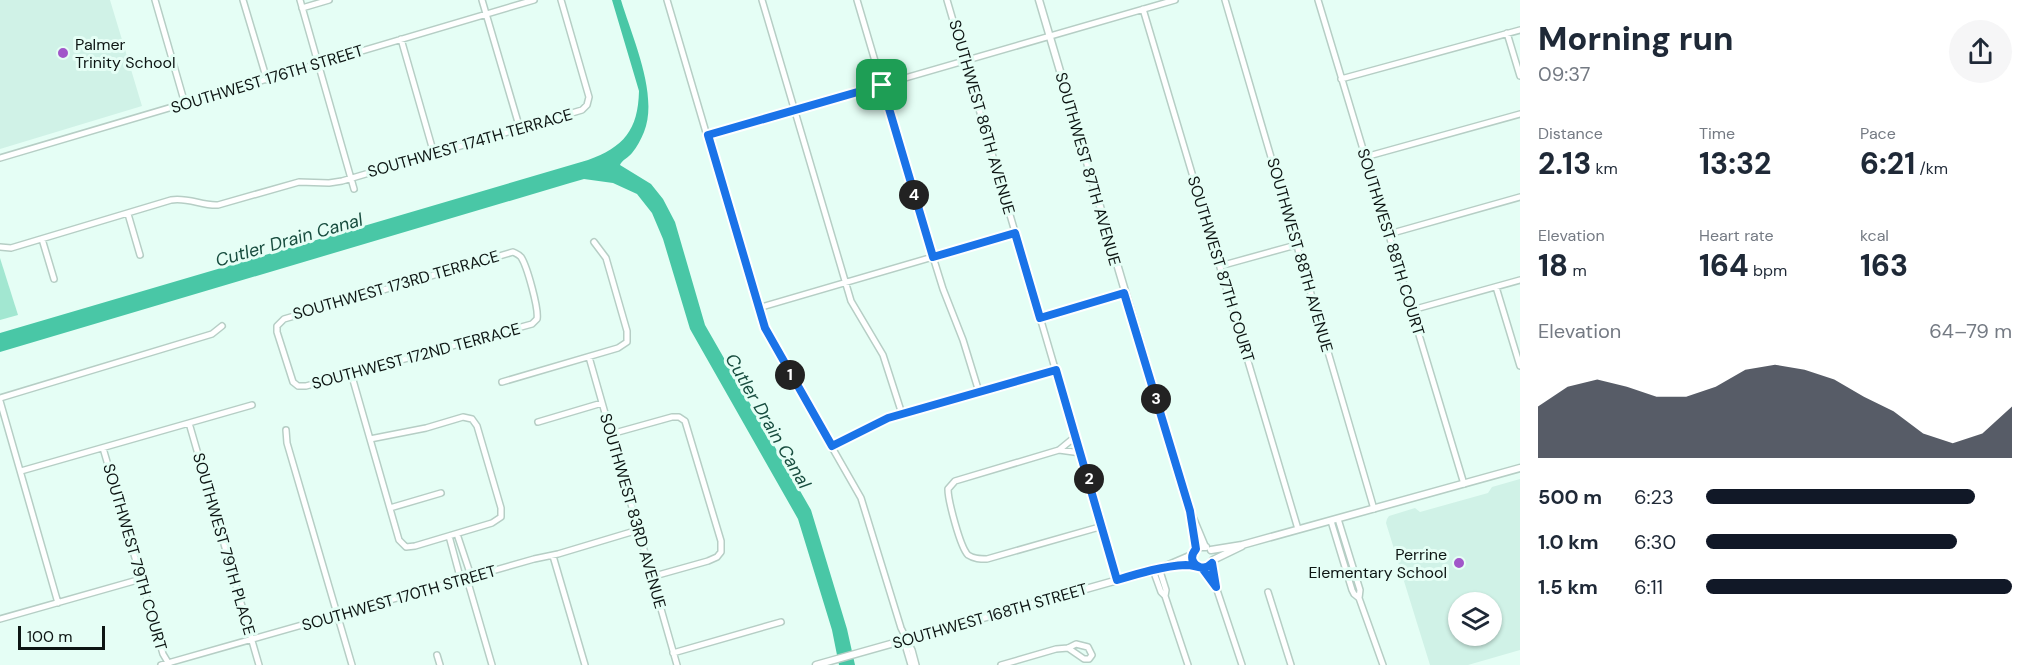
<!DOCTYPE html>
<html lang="en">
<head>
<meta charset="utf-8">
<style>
	body { margin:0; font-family:"DM Sans",sans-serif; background:#f6f6f7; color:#1f2937; height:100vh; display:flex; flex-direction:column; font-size:22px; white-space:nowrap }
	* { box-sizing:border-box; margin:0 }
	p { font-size:20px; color:#747a83 }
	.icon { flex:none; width:33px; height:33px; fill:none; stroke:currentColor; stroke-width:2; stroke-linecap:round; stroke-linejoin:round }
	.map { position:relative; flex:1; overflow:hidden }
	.side { display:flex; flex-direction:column; background:#fff; width:510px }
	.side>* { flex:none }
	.tools { position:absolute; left:1448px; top:592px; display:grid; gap:12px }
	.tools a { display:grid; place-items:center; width:54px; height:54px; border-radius:50%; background:#fff; box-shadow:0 2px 4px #0004; font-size:30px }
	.scale { position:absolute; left:18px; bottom:15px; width:87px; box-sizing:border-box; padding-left:6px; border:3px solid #0d1513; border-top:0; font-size:16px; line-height:21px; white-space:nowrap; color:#0d1513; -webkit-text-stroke:4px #e5fef5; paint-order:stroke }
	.pin { position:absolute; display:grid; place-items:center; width:51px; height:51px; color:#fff; margin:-26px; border-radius:12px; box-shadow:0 3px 9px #0006 }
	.km { position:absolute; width:30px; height:30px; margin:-15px; border-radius:50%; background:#222; color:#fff; font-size:16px; line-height:30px; text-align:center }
	.round { display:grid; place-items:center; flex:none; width:63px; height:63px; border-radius:32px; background:#f6f6f7 }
	.headline { display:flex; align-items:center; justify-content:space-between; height:102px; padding:0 18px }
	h1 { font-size:33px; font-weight:800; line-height:45px }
	.stats { display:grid; grid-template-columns:repeat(3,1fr); gap:9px; height:102px; padding:6px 18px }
	.stats div { display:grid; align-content:center }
	.stats b { font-size:30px; font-weight:800 }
	.stats small { font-size:16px; font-weight:400 }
	.stats p { font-size:16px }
	.chart { height:168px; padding:12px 18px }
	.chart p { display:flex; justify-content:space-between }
	.chart svg { width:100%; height:108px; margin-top:6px; fill:#111827; opacity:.7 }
	ul { padding:0 18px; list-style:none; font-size:20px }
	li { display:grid; grid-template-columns:96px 72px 1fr; align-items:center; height:45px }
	li i { height:15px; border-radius:8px; background:#111827 }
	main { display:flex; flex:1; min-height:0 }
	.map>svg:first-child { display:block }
	.built { fill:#d0f2e7; fill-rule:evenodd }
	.green { fill:#a2e7d1 }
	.water { fill:#49c7a6 }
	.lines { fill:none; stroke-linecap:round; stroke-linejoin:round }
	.minor-casing { stroke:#b6cec5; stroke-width:8 }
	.tertiary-casing { stroke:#b6cec5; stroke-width:9 }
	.minor { stroke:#fff; stroke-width:5 }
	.tertiary { stroke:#fff; stroke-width:6 }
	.route-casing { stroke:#fff; stroke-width:12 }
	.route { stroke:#1a73e8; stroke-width:8 }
	.poi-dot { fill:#a156c9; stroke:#e5fef5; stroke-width:2 }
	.labels { text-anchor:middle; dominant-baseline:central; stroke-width:6; stroke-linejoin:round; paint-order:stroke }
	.poi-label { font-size:16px; fill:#0d1513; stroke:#e5fef5; text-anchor:start }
	.street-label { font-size:16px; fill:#0d1513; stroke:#e5fef5 }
	.water-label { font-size:18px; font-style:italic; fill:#184d3f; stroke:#e5fef5 }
</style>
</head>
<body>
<main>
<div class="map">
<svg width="1520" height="665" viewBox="0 0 1520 665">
	<rect width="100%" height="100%" fill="#e5fef5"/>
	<path class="built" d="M0 0H110L142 106 0 149Z
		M1520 479V650L1468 665H1430L1386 523 1387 519 1389 516 1415 508 1420 512 1488 493 1492 487ZM1458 603H1491V636H1458Z"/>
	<path class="green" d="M0 258 18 315 0 320Z"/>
	<path class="water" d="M612 0H621C632 37 659 95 644 132 641 139 637 147 632 153 628 158 622 160 620 165L651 184 663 199 675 222 705 325 811 510 847 629 855 665H839L832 630 798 519 690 329 663 239 652 213 637 194 613 183 584 179 570 183 0 352V333L588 160C624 147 638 130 639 91Z"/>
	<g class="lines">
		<g class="minor-casing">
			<path id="minor" d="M155 0 185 104
				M243 0 267 80
				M300 0 354 189
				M482 0 520 129
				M667 0 761 319 774 346 861 498 901 628 912 650 916 665
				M762 0 851 301 883 355 902 414
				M857 0 929 244 943 289 963 340 979 392
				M947 0 1117 580
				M1225 0 1374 509
				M1318 0 1464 484
				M302 8 329 0
				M1143 9 1298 529
				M1507 33 1520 76
				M401 39 434 154
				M1341 79 1520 30
				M708 135 1175 0
				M1365 157 1520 114
				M0 158 534 0
				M128 214 140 255
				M1389 234 1520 197
				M42 239 54 279
				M0 247 11 248 171 200C188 197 202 206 218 205L299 182 329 183 342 181 582 110 587 105 589 97 561 0
				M513 252C517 254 518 254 521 257 527 266 539 309 537 319L532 324 306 386H298L293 382 277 332V326L284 319Z
				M1220 266 1296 245
				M1496 287 1520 366
				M758 308 1015 233
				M1412 310 1520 280
				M1040 318 1124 293
				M589 357 677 665
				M351 373 399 540 406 547 415 546 492 523 501 517V508L477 426 472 419 463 417 426 428 370 439
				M502 382 618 348 627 342V331L606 258 594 242
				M0 398 212 334 222 326
				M0 401 58 603
				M538 422 602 403
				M189 423 259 665
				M286 430 287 443 352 665
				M611 434 672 417H679L685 421 721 541V552L717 557 708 561 651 577
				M1076 436 1059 450 955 481 948 489C948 500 960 547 968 555 974 559 980 559 987 559L1103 526
				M832 446 888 418 1056 370
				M103 448 163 654 169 664
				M1059 450 1081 453
				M21 471 252 405
				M390 508 441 493
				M1338 519 1360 590 1359 598
				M1331 521 1352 590 1354 594 1359 598 1383 665
				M457 534 469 570 467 579 492 665
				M449 536 459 573 467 579
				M553 556 585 665
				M1212 563 1216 587 1242 665
				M1159 568 1166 590 1165 596 1188 665
				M1202 568 1216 587
				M1153 570 1161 592 1165 596
				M1268 592 1291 665
				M0 619 141 579
				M906 641V648L911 665
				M673 653 781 622
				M437 655 440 665
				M161 665 534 559 558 554 638 530
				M1001 665 1056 649 1068 648 1076 644 1088 647 1092 655 1089 659H1084L1068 648"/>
		</g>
		<g class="tertiary-casing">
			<path id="tertiary" d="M1039 0 1190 511 1205 547
				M1190 511 1196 549
				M1211 550 1242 545 1520 468
				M1195 565C1190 558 1191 551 1198 547H1206
				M1164 567 1191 565 1205 568 1210 565 1213 560 1242 546
				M816 665 1164 567 1192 555"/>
		</g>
		<use href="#minor" class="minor"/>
		<use href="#tertiary" class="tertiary"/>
	</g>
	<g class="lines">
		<g class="route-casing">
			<path id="route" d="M882 85 708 135 765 328 832 446 888 418 1056 370 1117 580C1140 573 1163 566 1186 565 1197 565 1203 572 1212 563L1216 587 1202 568C1192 565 1189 557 1196 549L1190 511 1124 293 1040 318 1015 233 933 257 882 85"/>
		</g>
		<use href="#route" class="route"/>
	</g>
	<g class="poi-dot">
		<circle cx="63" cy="53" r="6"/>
		<circle cx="1459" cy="563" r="6"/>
	</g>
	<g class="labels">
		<g class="poi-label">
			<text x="75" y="44">Palmer<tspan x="75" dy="18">Trinity School</tspan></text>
			<text x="1447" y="554" text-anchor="end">Perrine<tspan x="1447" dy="18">Elementary School</tspan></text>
		</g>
		<g class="street-label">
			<text transform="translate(267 79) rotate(-17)">SOUTHWEST 176TH STREET</text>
			<text transform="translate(982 117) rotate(74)">SOUTHWEST 86TH AVENUE</text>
			<text transform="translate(470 143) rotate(-16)">SOUTHWEST 174TH TERRACE</text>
			<text transform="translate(1088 169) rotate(74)">SOUTHWEST 87TH AVENUE</text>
			<text transform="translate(1391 242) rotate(73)">SOUTHWEST 88TH COURT</text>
			<text transform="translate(1300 255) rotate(74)">SOUTHWEST 88TH AVENUE</text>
			<text transform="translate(1221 269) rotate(73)">SOUTHWEST 87TH COURT</text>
			<text transform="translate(396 285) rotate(-16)">SOUTHWEST 173RD TERRACE</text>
			<text transform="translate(416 356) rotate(-15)">SOUTHWEST 172ND TERRACE</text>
			<text transform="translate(633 511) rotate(74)">SOUTHWEST 83RD AVENUE</text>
			<text transform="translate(224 544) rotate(74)">SOUTHWEST 79TH PLACE</text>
			<text transform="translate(135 557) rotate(74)">SOUTHWEST 79TH COURT</text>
			<text transform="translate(399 598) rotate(-16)">SOUTHWEST 170TH STREET</text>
			<text transform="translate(990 616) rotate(-16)">SOUTHWEST 168TH STREET</text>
		</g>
		<g class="water-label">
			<text transform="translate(289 240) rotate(-16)">Cutler Drain Canal</text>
			<text transform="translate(768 421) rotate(60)">Cutler Drain Canal</text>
		</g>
	</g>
</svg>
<div class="tools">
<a><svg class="icon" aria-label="layers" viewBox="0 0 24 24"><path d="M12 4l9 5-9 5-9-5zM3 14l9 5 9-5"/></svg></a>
</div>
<div class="scale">100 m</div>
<div class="pin" style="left:882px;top:85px;background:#1e9e55"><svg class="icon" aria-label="arrive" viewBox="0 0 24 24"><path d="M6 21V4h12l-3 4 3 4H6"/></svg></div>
<b class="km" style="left:790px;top:375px">1</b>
<b class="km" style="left:1089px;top:479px">2</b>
<b class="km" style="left:1156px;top:399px">3</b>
<b class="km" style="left:914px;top:195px">4</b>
</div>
<section class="side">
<div class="headline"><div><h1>Morning run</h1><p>09:37</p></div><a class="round"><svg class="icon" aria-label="share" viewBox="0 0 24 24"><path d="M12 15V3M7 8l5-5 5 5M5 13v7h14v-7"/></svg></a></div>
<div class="stats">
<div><p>Distance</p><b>2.13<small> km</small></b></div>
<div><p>Time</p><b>13:32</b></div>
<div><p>Pace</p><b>6:21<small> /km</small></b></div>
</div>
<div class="stats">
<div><p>Elevation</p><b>18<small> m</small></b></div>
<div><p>Heart rate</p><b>164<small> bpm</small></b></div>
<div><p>kcal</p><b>163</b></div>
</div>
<div class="chart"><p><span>Elevation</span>64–79 m</p>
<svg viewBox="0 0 160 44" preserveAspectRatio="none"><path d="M0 44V23L10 15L20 12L30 15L40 19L50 19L60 15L70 8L80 6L90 8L100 12L110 19L120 25L130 34L140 38L150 34L160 23V44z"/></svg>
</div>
<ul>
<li><b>500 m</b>6:23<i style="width:88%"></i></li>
<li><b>1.0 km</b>6:30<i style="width:82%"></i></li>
<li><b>1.5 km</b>6:11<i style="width:100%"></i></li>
</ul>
</section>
</main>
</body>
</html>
